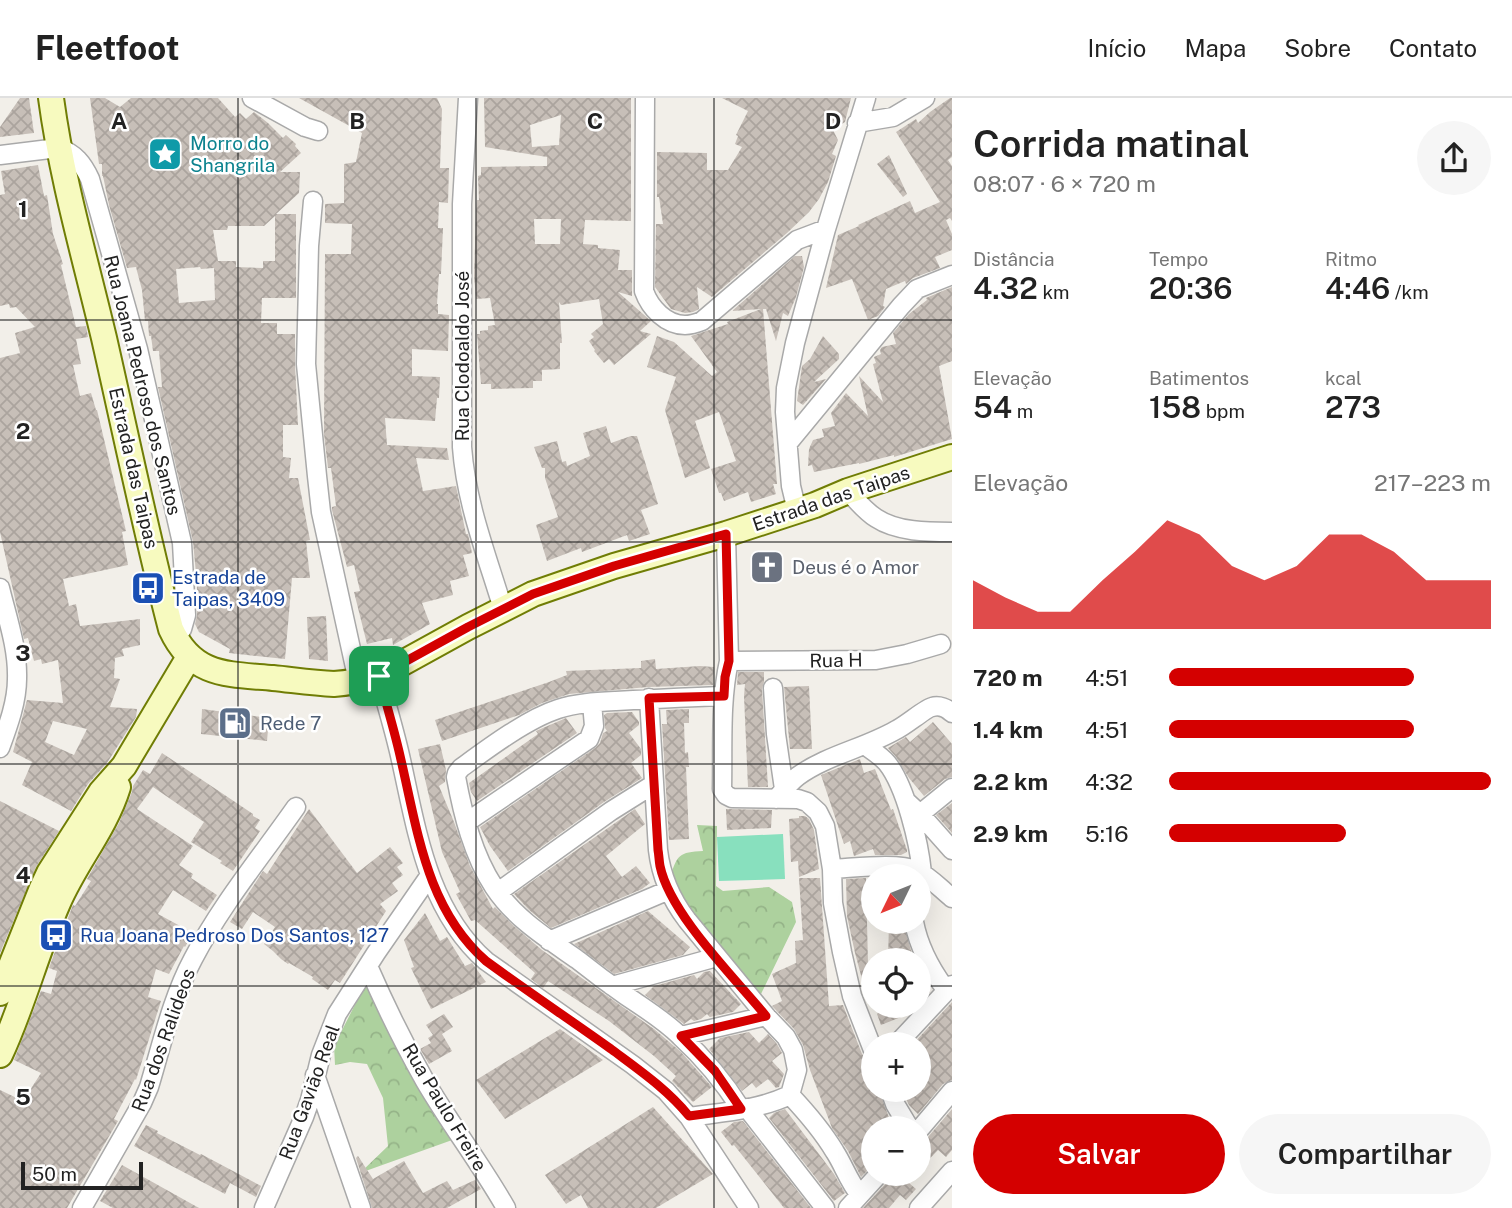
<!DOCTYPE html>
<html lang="pt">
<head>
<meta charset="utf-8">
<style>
	body { margin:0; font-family:"Public Sans",sans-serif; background:#f6f6f6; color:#222; height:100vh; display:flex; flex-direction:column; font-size:26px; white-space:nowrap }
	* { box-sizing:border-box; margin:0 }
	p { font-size:23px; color:#767676 }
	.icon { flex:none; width:38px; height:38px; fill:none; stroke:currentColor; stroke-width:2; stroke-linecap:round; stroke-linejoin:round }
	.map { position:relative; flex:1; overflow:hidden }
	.side { display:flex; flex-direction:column; background:#fff; width:560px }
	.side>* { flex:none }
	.needle { width:46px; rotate:227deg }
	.controls { position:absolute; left:861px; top:766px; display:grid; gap:14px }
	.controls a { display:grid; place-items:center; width:70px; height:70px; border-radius:50%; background:#fff; box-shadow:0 7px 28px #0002; font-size:35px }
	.scale { position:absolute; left:21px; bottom:18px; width:122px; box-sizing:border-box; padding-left:7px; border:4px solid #222; border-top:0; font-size:19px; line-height:24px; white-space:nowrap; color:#222; -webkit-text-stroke:5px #fff; paint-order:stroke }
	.pin { position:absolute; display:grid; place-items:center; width:60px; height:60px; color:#fff; margin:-30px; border-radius:14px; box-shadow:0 4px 10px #0006 }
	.round { display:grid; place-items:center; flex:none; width:74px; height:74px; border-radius:37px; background:#f6f6f6 }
	.summary { display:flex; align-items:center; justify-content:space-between; height:119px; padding:0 21px }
	h1 { font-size:38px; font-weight:600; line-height:52px }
	.stats { display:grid; grid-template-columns:repeat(3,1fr); gap:10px; height:119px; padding:7px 21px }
	.stats div { display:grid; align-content:center }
	.stats b { font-size:30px; font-weight:600 }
	.stats small { font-size:19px; font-weight:400 }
	.stats p { font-size:19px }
	.chart { height:196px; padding:14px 21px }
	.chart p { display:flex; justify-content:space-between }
	.chart svg { width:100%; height:126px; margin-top:7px; fill:#d40000; opacity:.7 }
	.action { display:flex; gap:14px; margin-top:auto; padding:14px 21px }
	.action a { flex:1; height:80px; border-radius:42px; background:#d40000; color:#fff; font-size:28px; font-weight:600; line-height:80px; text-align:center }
	.action a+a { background:#f6f6f6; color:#222 }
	ul { padding:0 21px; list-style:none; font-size:23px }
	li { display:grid; grid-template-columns:112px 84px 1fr; align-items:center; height:52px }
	li i { height:18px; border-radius:9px; background:#d40000 }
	header { display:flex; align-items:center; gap:42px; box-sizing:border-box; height:98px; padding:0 35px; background:#fff; border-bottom:2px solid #e0e0e0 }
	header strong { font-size:33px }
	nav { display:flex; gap:38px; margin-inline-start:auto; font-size:24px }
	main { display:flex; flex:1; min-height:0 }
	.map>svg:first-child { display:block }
	.forest { fill:url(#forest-crowns) }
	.pitch { fill:#88e0be }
	.building { fill:url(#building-cross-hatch); fill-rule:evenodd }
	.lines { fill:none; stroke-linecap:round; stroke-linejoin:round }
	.street-casing { stroke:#a9a9a9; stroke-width:21 }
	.secondary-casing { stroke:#707d05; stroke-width:28 }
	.street { stroke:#fff; stroke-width:18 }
	.secondary { stroke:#f7fabf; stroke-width:24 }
	.route-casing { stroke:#fff; stroke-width:14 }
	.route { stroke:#d40000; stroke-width:9 }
	.grid { fill:none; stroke:#222; stroke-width:2; stroke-opacity:0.55 }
	.labels { text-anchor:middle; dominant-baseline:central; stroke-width:5; stroke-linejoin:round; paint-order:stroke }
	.culture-label { font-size:19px; fill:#0d838f; stroke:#fff; text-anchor:start }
	.street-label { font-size:19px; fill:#222; stroke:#fff }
	.worship-label { font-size:19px; fill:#5b616d; stroke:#fff; text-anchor:start }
	.transit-label { font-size:19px; fill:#164399; stroke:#fff; text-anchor:start }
	.service-label { font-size:19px; fill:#4e5e75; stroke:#fff; text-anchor:start }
	.grid-label { font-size:23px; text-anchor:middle; font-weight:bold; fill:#222; stroke:#fff; stroke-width:5; stroke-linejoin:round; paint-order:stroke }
</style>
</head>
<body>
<header>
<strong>Fleetfoot</strong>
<nav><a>Início</a><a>Mapa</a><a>Sobre</a><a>Contato</a></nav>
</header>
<main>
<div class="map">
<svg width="952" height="1110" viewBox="0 0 952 1110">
	<defs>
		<pattern id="forest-crowns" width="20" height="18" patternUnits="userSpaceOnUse" patternTransform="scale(1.75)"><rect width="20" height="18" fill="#add19e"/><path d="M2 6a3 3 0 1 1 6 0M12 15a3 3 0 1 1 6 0" fill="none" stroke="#95b388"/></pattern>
		<pattern id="building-cross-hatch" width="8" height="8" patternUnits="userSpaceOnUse" patternTransform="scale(1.75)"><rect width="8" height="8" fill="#c7bfb8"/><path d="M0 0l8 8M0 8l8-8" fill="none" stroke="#aba49e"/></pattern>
	</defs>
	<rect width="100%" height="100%" fill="#f2efe9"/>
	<path class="forest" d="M697 727 717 728 716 788 723 793 769 789 792 804 796 824 761 896 714 845 670 780C677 757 679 754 703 753Z
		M368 881 455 1041 360 1075 388 1048 383 1000 367 966 350 964 335 967 334 948Z"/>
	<path class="pitch" d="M783 736 785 781 719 783 717 739Z"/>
	<path class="building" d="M20 0H29L34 35 0 39V29Z
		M90 0H105L120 9 131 0H218L235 19 240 15 246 21 254 14 268 25 283 40 286 37 296 46 295 48 301 55 280 74H300L299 95 276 116H296V200H262L261 225H277V236H295V267L298 327H283V359L291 360 289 380H298L310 442 306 443 310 480H292L285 561 229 555 230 551 199 534 195 526 197 517V486L193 444 158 289H162L159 253H153L151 238H149L148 223H145L142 192 137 173 136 169 127 170 109 107 103 78H102V66H99ZM275 118V163H263V170L236 169V163H218L213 132H227L228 128H264ZM200 169 201 171 214 170 215 202 179 205 176 171Z
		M299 0H437L442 11 440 70H449L448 105 439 104 438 130H443L441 176H439L437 206H438V216L449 217 448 253 412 251V278L440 279 439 300H437L435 323 385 320 387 347 447 350 449 362 416 360 423 393 456 388 466 436H468L472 455 463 457 469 478 450 483 453 497 422 505 430 526 393 547 392 540 367 546 354 494 360 493 354 467 347 469 332 412V409L336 408 331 370H328L324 336 325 156H351L352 126 325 125V106L344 105V66L356 64 362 35Z
		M484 0H631V123L585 122 583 146 598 147V150L620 152 618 172H632V198L618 194 651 223 640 233 651 236 614 267 609 261 604 265 594 253 595 252 589 243 594 239 591 236 603 226 599 201 561 207 559 204 562 245H560V271L542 272V283H533V290L491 291V286H481L477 236H480V233L488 232V228L495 227 490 200 476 201 474 178 476 116 477 102H479L478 78 481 77V69L547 68V59L485 49ZM561 17 559 47 532 49 530 27ZM534 121H561L560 146H535Z
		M722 0H851L845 24 833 32 838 42 832 56 836 58 828 84 819 101 809 114 787 135 712 199 697 189 699 211 693 214 685 215 671 211 655 189 656 126H663L659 99H657V54L707 55V72H728L742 49 735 46 738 38 736 37 748 13Z
		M950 0H952V59L948 62 952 68V123L950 120 946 122 952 136V152L935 159 940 170 913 180 906 186 905 183 886 191 883 208 885 209 878 218 868 222 852 181 826 190 838 137 859 128 858 127 910 103 915 115 940 104 896 34 916 21 918 25 930 14Z
		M889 57 907 96 903 99 877 66Z
		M38 67 44 98 47 97 53 136 63 166 61 167 76 229 86 228 88 239 76 241 81 266 73 267 80 298 91 295 96 312H97L126 433 122 434 128 467 63 481 69 508 76 506 80 528 140 521V547L122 551 124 558 115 560 114 580 120 581 110 609 137 611 136 619 107 665 88 686 71 713 22 687 32 664 13 654 27 602 63 605 58 562 42 566 41 561 34 563 28 540 24 541 0 434V260L20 255 15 235 35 229 16 209 10 210 9 206 0 208V97L5 96 1 73ZM53 623 87 631 74 657 45 644Z
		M795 158H802L804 169 796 199 788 218 783 215 776 243 766 211H763L777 386H773L776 396 751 404 748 394 724 403 721 395H719L711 371 736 363 719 314 695 323 710 370 685 380 665 312 676 279 647 269 657 238 674 244 712 278 717 274 691 238 728 226 727 224 761 211 732 213Z
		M952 189V263L939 268 952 341 894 359V357L859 366V365L814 374 812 367 808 368 809 351 813 342 824 339 822 331 835 328 831 315 846 295 868 318 859 278 883 304 873 266 876 265 874 259 881 256 880 252 882 249 896 246 893 235 909 216 927 202 926 200Z
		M823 238 839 256V261L814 284 826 281 803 307 797 303 802 268 810 261Z
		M606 328 611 345 631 338H637L658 406 641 412 650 436 629 443 627 437 582 454 581 450 547 463 536 427 558 419 545 380V370H542L534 349 557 343 562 364 566 363 567 368 590 358 583 335Z
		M326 518 328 563 309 561 307 519Z
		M655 561 656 571 700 568 714 569 713 587 648 589 569 596 542 605 519 617 442 643 435 622 549 584 567 577 566 573 641 570V563Z
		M738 574H764V584L762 591 768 689H748L744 598 745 586 737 587Z
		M809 588 812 651H790L784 589Z
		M202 611 269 620 267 643 201 636Z
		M689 611V625H684L685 655 688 654 689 669H686L689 741 669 742 662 626H667L666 612Z
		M632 614 639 624V627L629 635 641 651V657L631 665 642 680 604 704 508 773 490 748 480 729 595 650 600 645 603 635 607 633 605 630 604 617 607 615Z
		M566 620 577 635 477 703 471 694 469 685 538 636 536 633Z
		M933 624 952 646V679L945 681 924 698 909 680 896 659 888 650 906 639 910 644Z
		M440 646 446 672 445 684 439 688 454 724 470 768 493 811 495 809 515 829 542 852 654 931 681 954 712 989 693 1004 672 983 676 978 654 958 609 923 548 883 543 890 531 881 535 875 475 822 471 823 456 796 460 794 442 754 418 651Z
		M162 655 253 716V718L260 722 255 730 260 733 233 773 220 765 222 763 191 744 204 724 153 689 137 711 193 748 179 767 193 776 191 780 217 797 206 813 173 792 158 816 193 835 185 849 184 848 169 876 156 871 148 899 161 903 136 982 135 981 114 1021 118 1023 67 1110H0V992L23 1003 41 975 14 962 41 893 51 896 57 873 49 870 57 848 73 807 75 808 91 783 87 781 119 725 132 694 133 688 143 672 150 676Z
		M860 661 864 675 875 671 891 712 893 711 907 752V754L901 757H875L873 751 854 758 850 743 844 746 821 677Z
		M0 703 59 733 36 769 0 855Z
		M952 705V735L936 717Z
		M309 711 357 775 390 749 403 765 397 769 403 777 392 785 398 793 380 806 386 813 340 885 335 882 328 892 312 881 313 879 289 865 288 866 281 861 273 853 264 846 275 829 253 814 242 831 230 824 263 773 267 776Z
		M635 711 645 726 606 758 622 779 636 768 650 785 642 791 551 830 529 812 514 796Z
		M726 711 772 712 771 730 727 732Z
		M799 718H805L809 721 814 732 819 771 799 779 798 763 791 764 789 721 799 720Z
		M799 780H820L829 908 843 907 862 956 867 962 873 977V992H879L893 1031H873V1067L861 1079 848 1053 832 1030 810 972 803 947 794 931 772 908 782 903 772 876 796 865 795 843 803 842Z
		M866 780 868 866H873V907H869L855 855 847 818 846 781Z
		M648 813 690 849 683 857 614 876 574 846Z
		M425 815 440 843 447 839 465 868 472 865 486 884 431 911 411 870 414 869 404 842Z
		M889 824H903L914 863H888Z
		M919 871 930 894 919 906Z
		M710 873 741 906 733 914 710 919 707 916 701 921 694 923 691 921 684 926 645 897 654 888 694 877 697 881 704 874Z
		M952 904V982L943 986 918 1016 909 1007 902 992H919V947H912Z
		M886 908H917L911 915 881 927 877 916Z
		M444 916 453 929 442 936 452 953 429 966 420 951 431 945 428 940 433 937 426 927Z
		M560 931 603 962 505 1021 476 982Z
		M749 934 759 945 768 936 777 946 782 955 772 963 784 976 779 989 776 990 768 981 756 990 752 985 742 993 709 951 720 940Z
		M653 1009 713 1076 656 1110H588L581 1097 566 1106 545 1077Z
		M785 1011 834 1076 845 1095 834 1103 769 1020 774 1015Z
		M952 1011V1052L946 1059 938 1052 919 1072V1043L928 1039Z
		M743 1023 811 1110H784L734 1047 732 1048 721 1034 734 1024Z
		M146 1027 158 1033 157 1035 200 1057 201 1056 261 1088 256 1099 230 1085 225 1096 134 1048Z
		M358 1058 373 1081 404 1063 423 1095 447 1083 453 1092 475 1082 481 1091 447 1110H372L356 1060Z
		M122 1067 199 1110H113L100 1103Z
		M890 1076H916L909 1085 916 1091 906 1102 900 1097 889 1110H863L887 1084Z"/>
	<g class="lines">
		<g class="street-casing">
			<path id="street" d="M252 0 305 29 318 33
				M468 0 462 106V349C466 405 487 458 503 511
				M645 0 644 193C650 210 666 227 685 227 691 227 697 225 702 223L797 142 826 131
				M857 25 893 19 925 0
				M0 57 58 50C75 55 83 66 90 81L138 251 177 423 182 445 186 517 182 531 175 539
				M313 103 309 148 306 266 317 378 321 414 358 583
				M788 345 901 208 917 191 952 177
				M848 393C856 402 865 413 876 420 897 434 928 434 952 434
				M797 413 791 388 785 314 786 290 795 245 826 131 866 0
				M726 436 729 563C720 604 723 649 722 691L726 697 732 700 798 701 807 704 818 714 825 728 832 771 833 805 842 854 852 898 873 952
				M0 490C7 519 18 550 17 581 17 604 8 628 0 650
				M729 563 876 562 907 556 941 546
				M379 578C386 606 395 634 401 662 417 734 428 812 486 863L633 967 666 993 689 1019 749 1110
				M773 590 776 636 784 691
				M724 598C688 599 652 601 616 603 597 604 576 605 558 611 527 621 487 651 461 670L457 675 456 679C463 717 473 757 494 789 515 821 548 841 578 862 593 874 609 886 625 897 644 910 664 922 680 938 704 960 724 984 741 1011
				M649 600 658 752C661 778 671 801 687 822L766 918 786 939 793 952 797 972 790 997C758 1012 724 1014 689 1019
				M866 648C873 653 881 658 887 665 906 689 919 745 922 775
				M776 701C783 693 790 684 798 678 827 657 865 650 896 632 905 628 926 610 932 609 939 607 947 610 952 615
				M907 704 920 716 952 752
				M920 716 952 690
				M467 724 589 641 594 628 592 605
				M832 771C854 770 897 764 916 772 929 778 941 791 952 800
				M498 794 611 713 654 686
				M914 824C919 850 931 872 947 893
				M549 843 669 792
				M368 868C385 907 404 946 425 983 450 1026 481 1066 506 1110
				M612 888 717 859
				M681 938 766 918
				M896 947 952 887
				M315 977 361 1110
				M890 992 895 1006 910 1031
				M790 997C807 1015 823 1034 835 1054 844 1068 849 1084 860 1097
				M747 1010 825 1110
				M919 1032 952 993
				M82 1110 142 1005 149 989C162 946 172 900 193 861 221 807 261 759 296 709
				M264 1110 304 1019 310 1002 321 957 337 916 376 855 430 777
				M848 1110 879 1076
				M919 1110 952 1073"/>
		</g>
		<g class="secondary-casing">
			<path id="secondary" d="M51 0C62 82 85 160 104 240 126 337 146 435 171 531 193 579 228 576 273 580 293 582 313 585 334 586 349 585 364 582 379 578L468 529 533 496 614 468 726 436 815 407 848 393 952 359
				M0 895 42 790 49 775 101 694 124 668 189 559
				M0 957C23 908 36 855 58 805 75 765 105 731 118 689"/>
		</g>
		<use href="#street" class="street"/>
		<use href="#secondary" class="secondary"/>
	</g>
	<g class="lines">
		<g class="route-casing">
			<path id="route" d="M726 436 729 563 725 579 724 598 649 600 658 752C659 757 659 763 660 768 670 816 734 879 766 918L681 938 715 973 741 1011 689 1018C667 991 639 972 611 951 569 921 527 893 486 863 427 811 418 735 401 662 395 634 386 606 379 578L468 529 533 496 614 468Z"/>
		</g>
		<use href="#route" class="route"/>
	</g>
	<path class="grid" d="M238 0V1110M476 0V1110M714 0V1110M0 222H952M0 444H952M0 666H952M0 888H873M919 888H952"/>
	<defs>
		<g id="sight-square" transform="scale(1.75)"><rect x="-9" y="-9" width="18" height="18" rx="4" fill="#0f9aa8" stroke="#fff"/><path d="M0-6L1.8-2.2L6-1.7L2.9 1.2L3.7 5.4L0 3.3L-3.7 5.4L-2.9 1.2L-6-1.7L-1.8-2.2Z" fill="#fff"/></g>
		<g id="church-square" transform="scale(1.75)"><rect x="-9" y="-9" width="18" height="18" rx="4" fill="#6b7280" stroke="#fff"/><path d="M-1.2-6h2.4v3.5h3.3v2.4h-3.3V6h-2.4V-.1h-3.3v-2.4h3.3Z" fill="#fff"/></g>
		<g id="bus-square" transform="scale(1.75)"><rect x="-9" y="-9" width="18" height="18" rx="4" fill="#1a4fb4" stroke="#fff"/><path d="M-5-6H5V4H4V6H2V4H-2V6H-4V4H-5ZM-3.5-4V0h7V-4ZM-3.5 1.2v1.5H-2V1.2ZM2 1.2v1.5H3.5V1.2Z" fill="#fff"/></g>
		<g id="fuel-square" transform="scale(1.75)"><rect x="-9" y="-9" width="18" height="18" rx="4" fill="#5c6f8a" stroke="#fff"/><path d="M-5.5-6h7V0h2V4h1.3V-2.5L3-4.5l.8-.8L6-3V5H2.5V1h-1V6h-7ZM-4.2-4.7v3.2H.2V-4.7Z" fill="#fff"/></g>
	</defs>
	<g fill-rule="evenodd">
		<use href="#sight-square" x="165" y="56"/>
		<use href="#church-square" x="767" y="469"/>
		<use href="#bus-square" x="148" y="490"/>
		<use href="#fuel-square" x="235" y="625"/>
		<use href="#bus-square" x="56" y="837"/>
	</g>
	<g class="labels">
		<g class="culture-label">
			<text x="190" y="45">Morro do<tspan x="190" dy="22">Shangrila</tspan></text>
		</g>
		<g class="street-label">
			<text transform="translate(462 258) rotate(-90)">Rua Clodoaldo José</text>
			<text transform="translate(143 287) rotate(76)">Rua Joana Pedroso dos Santos</text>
			<text transform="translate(134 370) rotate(77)">Estrada das Taipas</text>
			<text transform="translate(831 400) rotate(-19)">Estrada das Taipas</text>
			<text transform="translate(836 562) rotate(-1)">Rua H</text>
			<text transform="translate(163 942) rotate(-70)">Rua dos Ralideos</text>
			<text transform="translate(309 994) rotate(-70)">Rua Gavião Real</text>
			<text transform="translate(445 1009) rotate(59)">Rua Paulo Freire</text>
		</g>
		<g class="worship-label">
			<text x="792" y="469">Deus é o Amor</text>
		</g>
		<g class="transit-label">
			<text x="172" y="479">Estrada de<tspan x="172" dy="22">Taipas, 3409</tspan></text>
			<text x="80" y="837">Rua Joana Pedroso Dos Santos, 127</text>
		</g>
		<g class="service-label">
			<text x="260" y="625">Rede 7</text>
		</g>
	</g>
	<g class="grid-label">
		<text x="119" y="31">A</text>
		<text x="357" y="31">B</text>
		<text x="595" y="31">C</text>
		<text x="833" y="31">D</text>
		<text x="23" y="119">1</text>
		<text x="23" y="341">2</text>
		<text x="23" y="563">3</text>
		<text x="23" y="785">4</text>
		<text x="23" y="1007">5</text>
	</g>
</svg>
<div class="controls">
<a><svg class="needle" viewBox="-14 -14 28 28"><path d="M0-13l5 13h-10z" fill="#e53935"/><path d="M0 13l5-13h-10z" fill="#767676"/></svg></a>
<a><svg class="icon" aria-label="locate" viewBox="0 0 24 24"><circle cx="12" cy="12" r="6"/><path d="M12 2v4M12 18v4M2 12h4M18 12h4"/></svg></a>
<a>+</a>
<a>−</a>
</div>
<div class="scale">50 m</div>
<div class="pin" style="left:379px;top:578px;background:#1e9e55"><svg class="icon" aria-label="arrive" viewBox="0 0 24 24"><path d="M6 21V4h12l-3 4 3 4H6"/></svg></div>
</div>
<section class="side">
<div class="summary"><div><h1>Corrida matinal</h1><p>08:07 · 6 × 720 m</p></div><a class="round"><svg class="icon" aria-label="share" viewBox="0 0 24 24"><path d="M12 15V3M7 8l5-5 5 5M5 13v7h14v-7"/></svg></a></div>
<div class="stats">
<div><p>Distância</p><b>4.32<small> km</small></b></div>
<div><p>Tempo</p><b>20:36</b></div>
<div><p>Ritmo</p><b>4:46<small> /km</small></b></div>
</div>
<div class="stats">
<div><p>Elevação</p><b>54<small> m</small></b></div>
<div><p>Batimentos</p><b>158<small> bpm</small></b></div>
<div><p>kcal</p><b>273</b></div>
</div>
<div class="chart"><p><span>Elevação</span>217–223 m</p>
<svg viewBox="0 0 160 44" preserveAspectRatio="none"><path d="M0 44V27L10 33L20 38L30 38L40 27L50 17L60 6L70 11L80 22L90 27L100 22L110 11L120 11L130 17L140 27L150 27L160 27V44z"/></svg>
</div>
<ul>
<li><b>720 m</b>4:51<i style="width:76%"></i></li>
<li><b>1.4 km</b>4:51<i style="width:76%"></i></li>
<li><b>2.2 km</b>4:32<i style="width:100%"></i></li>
<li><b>2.9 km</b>5:16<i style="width:55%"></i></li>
</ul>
<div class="action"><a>Salvar</a><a>Compartilhar</a></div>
</section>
</main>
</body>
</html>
